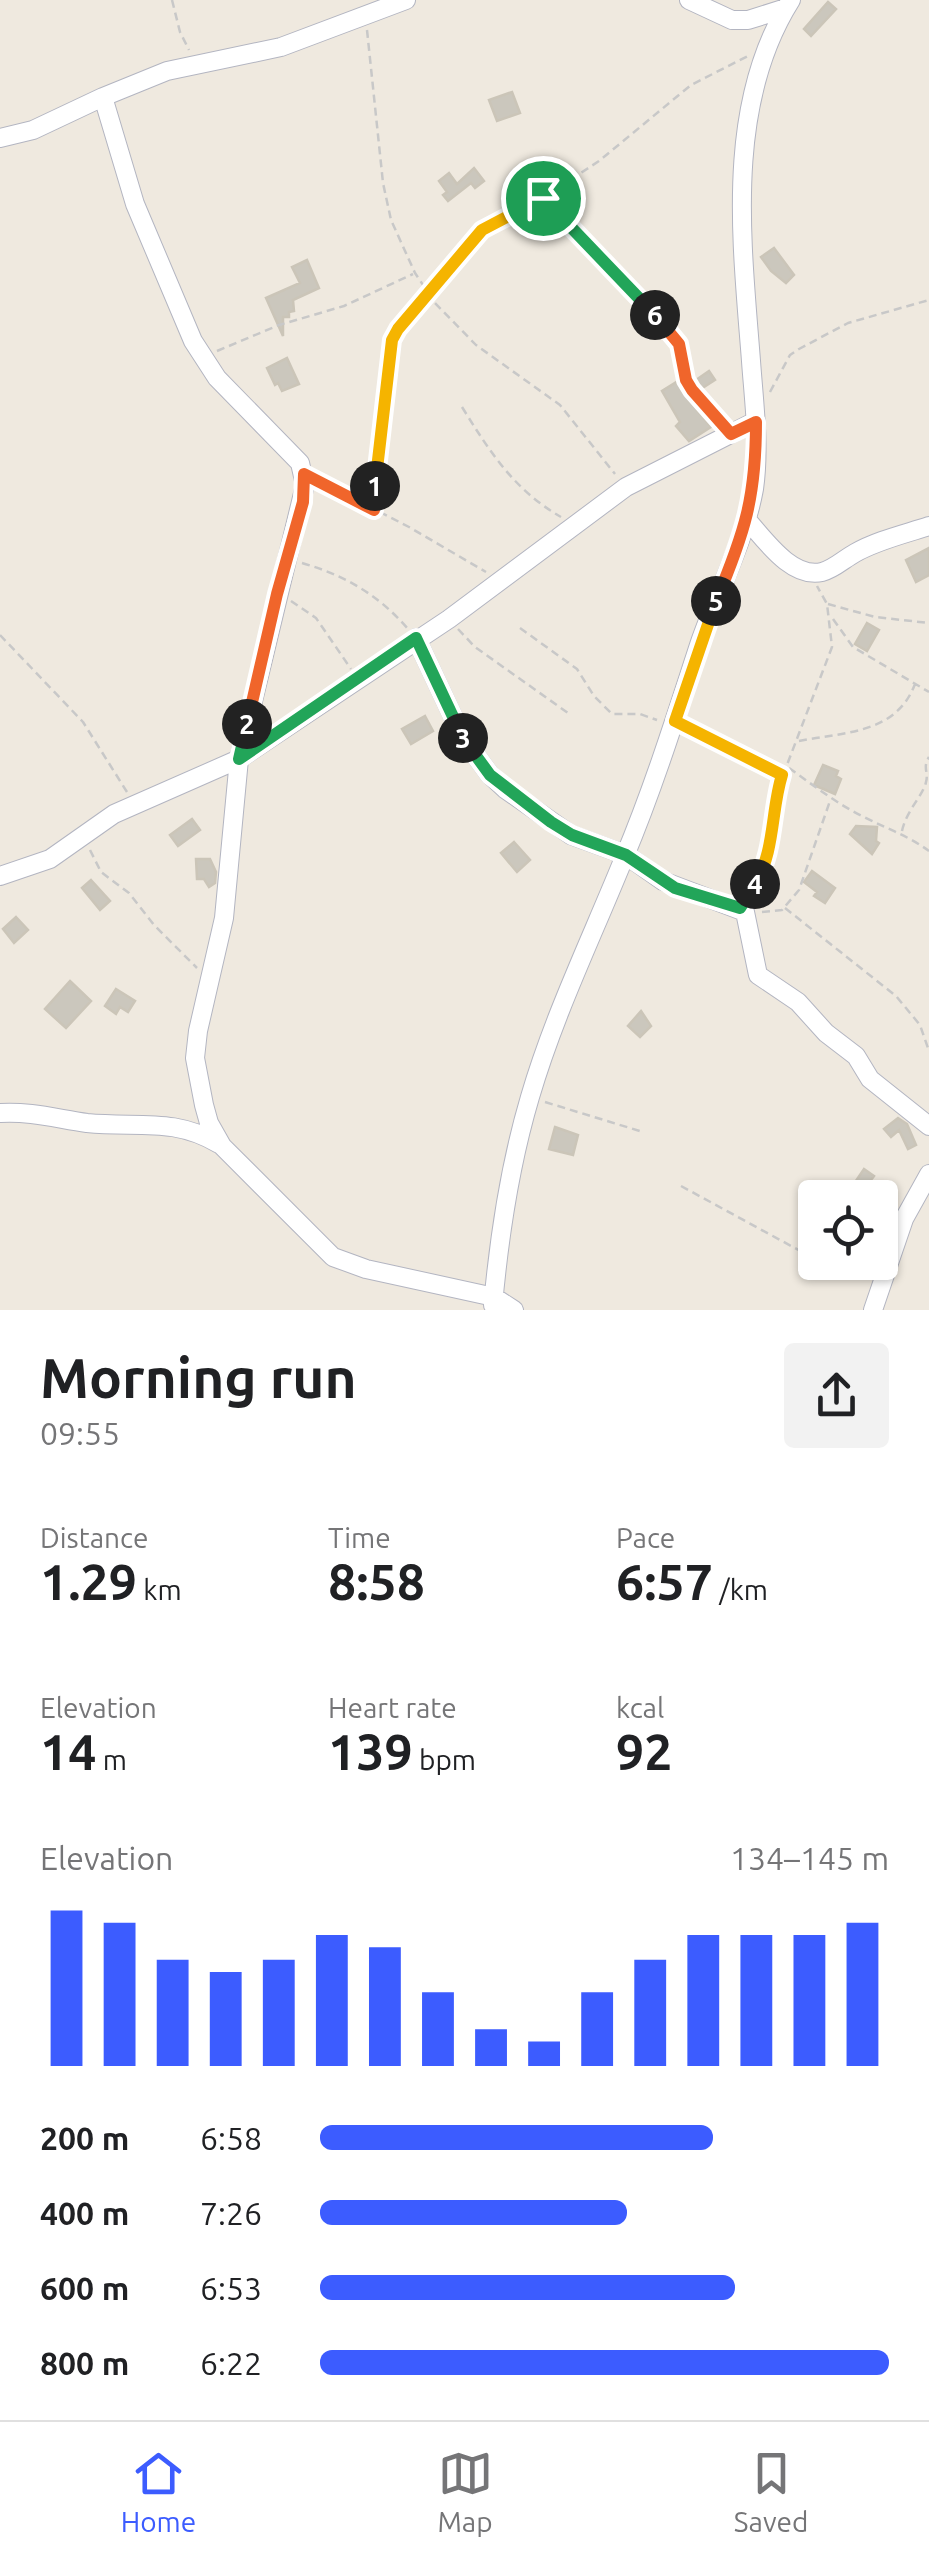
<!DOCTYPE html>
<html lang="en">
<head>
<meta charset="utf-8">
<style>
	body { margin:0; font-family:Ubuntu,sans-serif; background:#f2f2f2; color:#202124; height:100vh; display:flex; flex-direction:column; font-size:38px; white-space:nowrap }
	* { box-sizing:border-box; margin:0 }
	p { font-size:32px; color:#757577 }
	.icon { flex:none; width:55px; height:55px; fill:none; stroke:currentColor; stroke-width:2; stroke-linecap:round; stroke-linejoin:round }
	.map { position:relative; height:1310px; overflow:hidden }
	.panel { display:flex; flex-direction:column; background:#fff; flex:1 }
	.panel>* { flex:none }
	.buttons { position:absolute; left:798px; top:1180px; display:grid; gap:20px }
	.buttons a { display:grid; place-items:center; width:100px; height:100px; border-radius:10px; background:#fff; box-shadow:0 2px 8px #0004; font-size:50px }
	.pin { position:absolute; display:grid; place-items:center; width:85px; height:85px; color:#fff; margin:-42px; border:5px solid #fff; border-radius:50%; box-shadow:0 2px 10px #0007 }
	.km { position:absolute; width:50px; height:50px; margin:-25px; border-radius:50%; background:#222; color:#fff; font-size:28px; line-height:50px; text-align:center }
	.round { display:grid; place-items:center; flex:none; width:105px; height:105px; border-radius:10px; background:#f2f2f2 }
	.headline { display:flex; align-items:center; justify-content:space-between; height:170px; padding:0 40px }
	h1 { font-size:55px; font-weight:700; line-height:75px }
	.metrics { display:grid; grid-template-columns:repeat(3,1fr); gap:15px; height:170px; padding:10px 40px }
	.metrics div { display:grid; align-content:center }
	.metrics b { font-size:50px; font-weight:700 }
	.metrics small { font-size:28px; font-weight:400 }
	.metrics p { font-size:28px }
	.chart { height:280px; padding:20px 40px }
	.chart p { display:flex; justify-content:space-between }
	.chart svg { width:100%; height:180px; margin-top:10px; stroke:#3c5cff; stroke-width:6 }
	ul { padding:0 40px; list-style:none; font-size:32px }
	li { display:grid; grid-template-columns:160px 120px 1fr; align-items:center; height:75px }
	li i { height:25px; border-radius:12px; background:#3c5cff }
	.dock { display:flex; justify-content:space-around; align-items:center; height:140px; border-top:2px solid #e0e0e0; background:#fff; font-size:28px; color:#757577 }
	.dock a { display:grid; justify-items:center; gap:5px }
	.dock .active { color:#3c5cff }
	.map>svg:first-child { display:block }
	.building { fill:#cbc7bd; stroke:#cbc5b8; stroke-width:2.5 }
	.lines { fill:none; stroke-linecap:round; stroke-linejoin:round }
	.minor-casing { stroke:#b3b5c1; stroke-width:20 }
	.path { stroke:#c8c8c8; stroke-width:2.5; stroke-dasharray:8 5; stroke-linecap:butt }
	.minor { stroke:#fff; stroke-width:18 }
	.split-1-casing { stroke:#fff; stroke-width:20 }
	.split-2-casing { stroke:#fff; stroke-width:20 }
	.split-3-casing { stroke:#fff; stroke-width:20 }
	.split-4-casing { stroke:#fff; stroke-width:20 }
	.split-5-casing { stroke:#fff; stroke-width:20 }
	.split-6-casing { stroke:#fff; stroke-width:20 }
	.split-7-casing { stroke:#fff; stroke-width:20 }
	.split-1 { stroke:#f5b400; stroke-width:12 }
	.split-2 { stroke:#f0652b; stroke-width:12 }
	.split-3 { stroke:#22a559; stroke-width:12 }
	.split-4 { stroke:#22a559; stroke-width:12 }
	.split-5 { stroke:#f5b400; stroke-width:12 }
	.split-6 { stroke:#f0652b; stroke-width:12 }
	.split-7 { stroke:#22a559; stroke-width:12 }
</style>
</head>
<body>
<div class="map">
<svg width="929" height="1310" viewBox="0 0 929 1310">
	<rect width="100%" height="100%" fill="#efe9df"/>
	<path class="building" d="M828 2 836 9 811 36 804 29Z
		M512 92 520 113 497 121 489 100Z
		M474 168 484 181 475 188 471 183 448 201 443 195 447 192 439 181 449 173 457 184Z
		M774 248 794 275 786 283 771 271 761 257Z
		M307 260 319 288 293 300 294 311 289 312V317H283V336L266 298 300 283 292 267Z
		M287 358 299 384 282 391 278 383 275 385 267 368Z
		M709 371 715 380 687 398 711 427 689 441 676 426 680 422 662 391 678 381 683 389Z
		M929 548V575L916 582 906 560Z
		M867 623 879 630 867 651 855 644Z
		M425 716 433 731 411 744 402 729Z
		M823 765 838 771 836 776 841 779 835 794 814 785Z
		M192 819 200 830 178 846 170 835Z
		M856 826 877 827 876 841 879 843 872 854 850 834Z
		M514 842 530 860 517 872 501 853Z
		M196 859H210L216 872 215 883 209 887 204 879H197Z
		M812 871 835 888 825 903 814 896 817 892 804 882Z
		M91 880 110 901 100 910 82 888Z
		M16 917 28 930 14 943 3 929Z
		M70 981 91 1001 66 1028 45 1009Z
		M116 989 135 1001 128 1012 120 1007 116 1014 105 1006Z
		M641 1011 651 1026 640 1037 628 1026Z
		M898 1118 907 1124 916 1145 908 1149 899 1130 891 1137 884 1129Z
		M555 1127 578 1135 573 1155 549 1149Z
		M864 1169 874 1176 871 1180 878 1185 869 1198H852L847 1194Z"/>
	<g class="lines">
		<g class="minor-casing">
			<path id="minor" d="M689 0 732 20H748L786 8
				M103 97 135 204 193 341 217 378 300 463 305 485 239 759 224 918 198 1031 195 1058 204 1105 209 1123 222 1146 333 1257 366 1269 494 1297 514 1310
				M0 138 33 130 103 97 167 71 281 47 406 0
				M748 521C765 540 792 579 822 572 834 569 844 559 855 553 878 540 905 534 929 526
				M416 638 463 738 490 775 505 789 571 835 626 855 663 881 745 912 758 975 798 1002 826 1033 856 1056 870 1079 929 1126
				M0 876 50 859 114 814 239 759 449 619 626 487 756 421
				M0 1113C30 1111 58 1119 87 1123 137 1128 174 1117 219 1144
				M493 1305C499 1238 511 1161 530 1097 554 1015 592 937 624 858 653 789 676 716 699 645 717 592 744 544 754 489 760 447 754 403 751 361 742 243 724 106 791 0
				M873 1310 904 1219 929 1174"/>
		</g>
		<path class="path" d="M172 0 180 32 189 50
			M367 30 383 183 391 220 415 273 435 303 476 345 560 405 615 474
			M543 198 663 322C685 351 676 357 688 383 695 398 708 410 719 422
			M217 351 279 325 344 306 413 274
			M770 392 790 355 799 349 848 323 929 300
			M462 407C490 452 514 490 561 517
			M322 482 409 527 486 572
			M374 510 379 439 392 340 398 329 470 242 492 221 543 198 599 161 691 85 748 56
			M302 563C344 575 379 595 408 629
			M291 601 316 618 351 669
			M828 604 875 617 929 623
			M833 619 853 647 929 692
			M520 628 577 669 594 696 612 714H640L657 720
			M458 629 475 647 568 713
			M0 635 83 722 127 792
			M690 727 780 774
			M799 741C845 732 896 734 915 684
			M789 768C813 785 837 804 864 817 887 829 907 835 929 851
			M902 831C906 811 924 794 926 782 929 771 922 769 929 757
			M90 850 101 872 129 893 154 925 197 968
			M746 898 767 859 777 791 832 647 827 604 817 586
			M785 908 896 996 920 1025 929 1051
			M762 912 782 910 799 890 830 801
			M545 1102 643 1132
			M681 1186 815 1259
			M822 1262 832 1265 857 1262"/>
		<use href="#minor" class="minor"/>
	</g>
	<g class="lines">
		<g class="split-1-casing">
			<path id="split-1" d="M375 486 392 340 398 329 482 230 543 198"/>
		</g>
		<g class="split-2-casing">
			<path id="split-2" d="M247 724 277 594 303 502 304 474 374 510 375 486"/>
		</g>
		<g class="split-3-casing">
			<path id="split-3" d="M247 724 239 759 416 638 463 738"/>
		</g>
		<g class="split-4-casing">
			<path id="split-4" d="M463 738 490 775 551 822 572 835 626 855 675 888 740 908 755 884"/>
		</g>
		<g class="split-5-casing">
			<path id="split-5" d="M716 601 675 721 782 775C771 810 775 852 755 884"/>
		</g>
		<g class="split-6-casing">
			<path id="split-6" d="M655 315 679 344 686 380 692 390 731 434 756 422C756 497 745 532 716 601"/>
		</g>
		<g class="split-7-casing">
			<path id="split-7" d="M543 198 655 315"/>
		</g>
		<use href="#split-1" class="split-1"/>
		<use href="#split-2" class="split-2"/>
		<use href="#split-3" class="split-3"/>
		<use href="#split-4" class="split-4"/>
		<use href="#split-5" class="split-5"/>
		<use href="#split-6" class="split-6"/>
		<use href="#split-7" class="split-7"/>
	</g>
</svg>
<div class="buttons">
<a><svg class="icon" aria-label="locate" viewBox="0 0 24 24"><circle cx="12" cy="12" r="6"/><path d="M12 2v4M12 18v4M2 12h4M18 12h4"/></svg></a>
</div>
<div class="pin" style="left:543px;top:198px;background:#1e9e55"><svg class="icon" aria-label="arrive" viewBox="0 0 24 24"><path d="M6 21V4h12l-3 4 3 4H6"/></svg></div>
<b class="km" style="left:375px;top:486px">1</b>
<b class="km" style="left:247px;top:724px">2</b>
<b class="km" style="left:463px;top:738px">3</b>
<b class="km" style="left:755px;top:884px">4</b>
<b class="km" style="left:716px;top:601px">5</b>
<b class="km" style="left:655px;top:315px">6</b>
</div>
<section class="panel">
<div class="headline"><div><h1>Morning run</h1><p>09:55</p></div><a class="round"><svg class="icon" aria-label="share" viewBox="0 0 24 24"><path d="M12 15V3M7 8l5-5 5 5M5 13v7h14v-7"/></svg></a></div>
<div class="metrics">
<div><p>Distance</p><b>1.29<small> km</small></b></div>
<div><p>Time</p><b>8:58</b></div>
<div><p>Pace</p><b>6:57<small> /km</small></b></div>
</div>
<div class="metrics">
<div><p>Elevation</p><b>14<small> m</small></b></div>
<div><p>Heart rate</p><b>139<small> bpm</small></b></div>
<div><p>kcal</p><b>92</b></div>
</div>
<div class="chart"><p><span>Elevation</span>134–145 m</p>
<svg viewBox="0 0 160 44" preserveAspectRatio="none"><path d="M5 44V6M15 44V9M25 44V18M35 44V21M45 44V18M55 44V12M65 44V15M75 44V26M85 44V35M95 44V38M105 44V26M115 44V18M125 44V12M135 44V12M145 44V12M155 44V9"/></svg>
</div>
<ul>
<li><b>200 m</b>6:58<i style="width:69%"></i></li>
<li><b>400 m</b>7:26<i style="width:54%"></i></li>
<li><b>600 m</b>6:53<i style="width:73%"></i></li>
<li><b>800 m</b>6:22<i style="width:100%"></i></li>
</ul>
</section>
<nav class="dock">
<a class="active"><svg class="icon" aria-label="home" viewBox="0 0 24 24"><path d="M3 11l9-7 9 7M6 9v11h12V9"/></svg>Home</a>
<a><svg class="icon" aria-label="map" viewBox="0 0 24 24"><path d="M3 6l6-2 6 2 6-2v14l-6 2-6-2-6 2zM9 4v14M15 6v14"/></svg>Map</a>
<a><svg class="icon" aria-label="saved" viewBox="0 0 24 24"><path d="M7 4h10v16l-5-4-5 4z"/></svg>Saved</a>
</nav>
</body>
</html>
